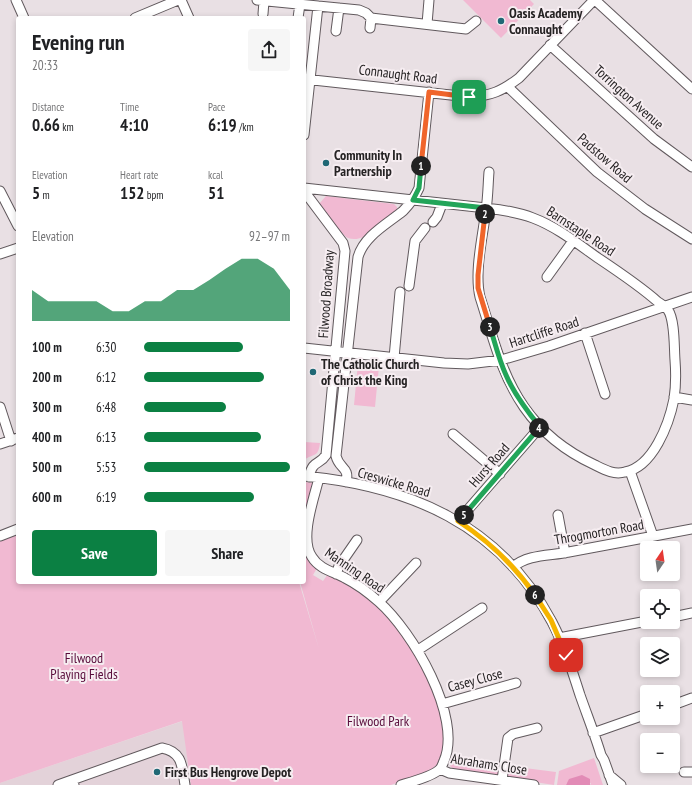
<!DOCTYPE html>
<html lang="en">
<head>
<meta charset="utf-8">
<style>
	body { margin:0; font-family:"PT Sans Narrow",sans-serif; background:#f6f6f6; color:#202124; height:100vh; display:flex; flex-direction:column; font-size:15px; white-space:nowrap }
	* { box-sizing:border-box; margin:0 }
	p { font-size:13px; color:#757577 }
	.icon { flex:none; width:22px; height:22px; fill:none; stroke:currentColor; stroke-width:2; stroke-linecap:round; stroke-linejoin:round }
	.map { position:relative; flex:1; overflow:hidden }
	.drawer { position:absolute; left:16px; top:16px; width:290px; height:568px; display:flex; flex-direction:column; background:#fff; border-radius:4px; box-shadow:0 2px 6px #0003 }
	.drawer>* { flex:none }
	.needle { width:26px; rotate:13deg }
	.fabs { position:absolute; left:640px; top:541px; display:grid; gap:8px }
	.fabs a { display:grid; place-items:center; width:40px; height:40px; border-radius:4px; background:#fff; box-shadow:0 2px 6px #0003; font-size:20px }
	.pin { position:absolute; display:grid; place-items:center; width:34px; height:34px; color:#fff; margin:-17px; border-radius:8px; box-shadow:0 2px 6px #0006 }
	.km { position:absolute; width:20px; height:20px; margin:-10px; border-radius:50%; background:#222; color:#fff; font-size:11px; line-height:20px; text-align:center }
	.round { display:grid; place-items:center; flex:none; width:42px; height:42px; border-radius:4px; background:#f6f6f6 }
	.head { display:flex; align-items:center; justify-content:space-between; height:68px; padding:0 16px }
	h1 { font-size:22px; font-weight:700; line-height:30px }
	.figures { display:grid; grid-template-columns:repeat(3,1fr); gap:6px; height:68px; padding:4px 16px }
	.figures div { display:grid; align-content:center }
	.figures b { font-size:17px; font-weight:700 }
	.figures small { font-size:11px; font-weight:400 }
	.figures p { font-size:11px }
	.chart { height:112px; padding:8px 16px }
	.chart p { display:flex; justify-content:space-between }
	.chart svg { width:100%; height:72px; margin-top:4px; fill:#0b8043; opacity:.7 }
	.button { display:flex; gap:8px; margin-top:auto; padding:8px 16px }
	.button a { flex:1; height:46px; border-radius:4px; background:#0b8043; color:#fff; font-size:16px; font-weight:700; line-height:46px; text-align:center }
	.button a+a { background:#f6f6f6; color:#202124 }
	ul { padding:0 16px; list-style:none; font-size:13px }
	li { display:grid; grid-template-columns:64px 48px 1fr; align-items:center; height:30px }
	li i { height:10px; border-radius:5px; background:#0b8043 }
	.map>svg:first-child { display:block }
	.built { fill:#e3d2d9 }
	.green { fill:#f1b9d2 }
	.water { fill:#e28bb6 }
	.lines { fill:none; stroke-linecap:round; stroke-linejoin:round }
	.minor-casing { stroke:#61595d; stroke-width:11 }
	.minor { stroke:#fff; stroke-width:9 }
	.split-1-casing { stroke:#fff; stroke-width:8 }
	.split-2-casing { stroke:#fff; stroke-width:8 }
	.split-3-casing { stroke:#fff; stroke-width:8 }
	.split-4-casing { stroke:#fff; stroke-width:8 }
	.split-5-casing { stroke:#fff; stroke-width:8 }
	.split-6-casing { stroke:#fff; stroke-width:8 }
	.split-7-casing { stroke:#fff; stroke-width:8 }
	.split-1 { stroke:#f0652b; stroke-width:5 }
	.split-2 { stroke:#22a559; stroke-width:5 }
	.split-3 { stroke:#f0652b; stroke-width:5 }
	.split-4 { stroke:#22a559; stroke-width:5 }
	.split-5 { stroke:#22a559; stroke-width:5 }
	.split-6 { stroke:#f5b400; stroke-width:5 }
	.split-7 { stroke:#f5b400; stroke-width:5 }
	.poi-dot { fill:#206875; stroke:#f6edf1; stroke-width:1.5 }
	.labels { text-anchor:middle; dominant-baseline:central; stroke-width:4; stroke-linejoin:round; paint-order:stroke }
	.poi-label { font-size:14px; font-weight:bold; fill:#252223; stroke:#f6edf1; text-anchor:start }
	.street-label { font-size:14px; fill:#252223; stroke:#f6edf1 }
	.park-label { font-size:14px; fill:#580b3a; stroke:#f6edf1 }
</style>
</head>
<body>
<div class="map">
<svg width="692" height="785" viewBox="0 0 692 785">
	<rect width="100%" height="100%" fill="#e9e0e4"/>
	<path class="built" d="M183 721 191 785H0V783Z"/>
	<path class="green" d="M463 0H530L534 4 501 38Z
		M326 196 394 204 397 207V210L363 237C359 239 353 240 348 238 342 235 324 210 319 204Z
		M358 363 379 366 375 407 354 405Z
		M304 442 320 443C318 458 314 453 304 460Z
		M304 482 316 483 304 531Z
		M18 535V582H299L319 649 300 582H304V548L317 568 313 575 323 581 328 574 343 580 358 590 378 605 396 625 430 678 443 721 445 746 439 763 428 772 391 785H191L182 721 0 783V541Z
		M453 758 501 765 499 776 454 769 450 766Z
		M594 758 603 785H590L591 783H567L566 785H557L559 771Z
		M509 766 556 772 554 785 509 778 507 776Z"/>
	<path class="water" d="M582 775 590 779V785H566L569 779Z"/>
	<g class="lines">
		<g class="minor-casing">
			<path id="minor" d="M16 0 24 18
				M181 0 189 18
				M257 0 359 10 366 13 371 18 466 29 476 21
				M595 0 692 89
				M263 14 264 1
				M135 18 178 0
				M298 18 300 4
				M427 24 429 0
				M370 28 371 18
				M336 31 339 8
				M550 45 654 139 692 167
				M304 79 469 97C491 96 502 91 519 78L594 0
				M508 87 597 172 645 209 692 239
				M304 135 318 6
				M304 188 486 208C502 210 518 212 533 218 557 227 578 244 598 258 619 272 640 286 658 302 661 304 666 307 668 310 675 320 674 347 675 360 676 373 676 386 674 399 669 424 653 467 625 472 614 475 605 470 595 465 567 452 542 433 524 407 501 374 492 334 480 297 474 272 483 235 486 210 488 197 488 184 489 172
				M0 191 18 226
				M304 191 343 243 345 251 326 455C319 466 313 459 309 477
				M433 222 437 217 442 204
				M0 254 18 248
				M547 277 573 241
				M409 286 415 241 425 228
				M585 333 605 394
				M304 348 444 363 468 364 501 360 549 346 692 297
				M394 358 400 292
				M674 397 692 400
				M0 407 11 441
				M453 434 500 474
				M0 444 18 438
				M630 471 653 536
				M304 476C409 486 500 524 552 622 564 645 572 670 580 695 587 715 595 735 601 755L604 760 613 785
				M319 478C314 498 299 539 312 557 319 569 334 572 345 578 357 584 369 593 379 602 412 631 463 717 444 761 443 763 442 767 440 769 434 776 411 782 401 785
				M346 482C350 467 339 469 336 456L358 257C364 236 387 224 403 211 410 204 415 197 419 188L429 92
				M558 515 565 553
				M458 521 540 427
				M0 536 18 529
				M513 567C528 554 550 556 569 552 610 544 651 537 692 529
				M336 574 339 566 357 540
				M379 602 416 563
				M673 617 692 613
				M559 638 647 621
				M418 650 482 608
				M442 704 516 683
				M673 705 692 698
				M593 733 647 714
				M440 769 449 773 534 785
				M684 772H692
				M609 775 621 785
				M72 780 162 748C183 752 182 767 185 785
				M502 780 508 738 513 734 537 728
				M58 785 72 780 74 785"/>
		</g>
		<use href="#minor" class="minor"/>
	</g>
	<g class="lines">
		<g class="split-1-casing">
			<path id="split-1" d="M421 166 429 92 469 97"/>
		</g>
		<g class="split-2-casing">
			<path id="split-2" d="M421 166 419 188 413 200 486 208 485 214"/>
		</g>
		<g class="split-3-casing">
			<path id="split-3" d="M485 214 478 275V288L490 327"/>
		</g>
		<g class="split-4-casing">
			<path id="split-4" d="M490 327C495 343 499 360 506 375 514 394 527 411 540 427L539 428"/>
		</g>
		<g class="split-5-casing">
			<path id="split-5" d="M464 515 539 428"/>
		</g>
		<g class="split-6-casing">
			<path id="split-6" d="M464 515 458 521C489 541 514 565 535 595"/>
		</g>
		<g class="split-7-casing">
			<path id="split-7" d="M535 595 551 620 566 655"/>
		</g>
		<use href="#split-1" class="split-1"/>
		<use href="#split-2" class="split-2"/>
		<use href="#split-3" class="split-3"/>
		<use href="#split-4" class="split-4"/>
		<use href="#split-5" class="split-5"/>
		<use href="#split-6" class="split-6"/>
		<use href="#split-7" class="split-7"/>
	</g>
	<g class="poi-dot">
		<circle cx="501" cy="21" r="4"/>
		<circle cx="326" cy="163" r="4"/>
		<circle cx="313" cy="372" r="4"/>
		<circle cx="157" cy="772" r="4"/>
	</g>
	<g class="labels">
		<g class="poi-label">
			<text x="509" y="13">Oasis Academy<tspan x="509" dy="16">Connaught</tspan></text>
			<text x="334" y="155">Community In<tspan x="334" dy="16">Partnership</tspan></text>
			<text x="321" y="364">The Catholic Church<tspan x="321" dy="16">of Christ the King</tspan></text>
			<text x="165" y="772">First Bus Hengrove Depot</text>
		</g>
		<g class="street-label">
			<text transform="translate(398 74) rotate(7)">Connaught Road</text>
			<text transform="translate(629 97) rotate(42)">Torrington Avenue</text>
			<text transform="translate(605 158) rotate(41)">Padstow Road</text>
			<text transform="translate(581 231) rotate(33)">Barnstaple Road</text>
			<text transform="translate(326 294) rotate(-86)">Filwood Broadway</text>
			<text transform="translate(544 332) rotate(-18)">Hartcliffe Road</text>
			<text transform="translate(489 465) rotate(-49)">Hurst Road</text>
			<text transform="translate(394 482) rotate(16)">Creswicke Road</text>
			<text transform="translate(599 532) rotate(-10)">Throgmorton Road</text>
			<text transform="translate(355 570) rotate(34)">Manning Road</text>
			<text transform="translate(475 680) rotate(-15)">Casey Close</text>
			<text transform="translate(489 764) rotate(9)">Abrahams Close</text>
		</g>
		<g class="park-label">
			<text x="84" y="658">Filwood<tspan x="84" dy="16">Playing Fields</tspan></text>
			<text x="378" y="721">Filwood Park</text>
		</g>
	</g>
</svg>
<div class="fabs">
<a><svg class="needle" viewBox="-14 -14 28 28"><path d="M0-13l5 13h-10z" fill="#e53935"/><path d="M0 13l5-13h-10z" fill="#757577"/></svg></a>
<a><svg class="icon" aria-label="locate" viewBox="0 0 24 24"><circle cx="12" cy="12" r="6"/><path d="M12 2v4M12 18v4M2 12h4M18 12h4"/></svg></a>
<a><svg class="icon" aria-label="layers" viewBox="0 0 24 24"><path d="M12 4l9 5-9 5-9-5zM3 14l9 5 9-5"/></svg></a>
<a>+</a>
<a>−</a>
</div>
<div class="pin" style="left:469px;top:97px;background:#1e9e55"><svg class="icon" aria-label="arrive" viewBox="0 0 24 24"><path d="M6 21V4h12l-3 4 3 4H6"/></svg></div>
<div class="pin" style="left:566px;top:655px;background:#d93025"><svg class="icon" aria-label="check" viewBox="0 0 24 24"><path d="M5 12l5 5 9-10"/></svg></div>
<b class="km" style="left:421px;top:166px">1</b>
<b class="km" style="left:485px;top:214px">2</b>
<b class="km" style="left:490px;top:327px">3</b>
<b class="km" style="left:539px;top:428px">4</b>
<b class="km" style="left:464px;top:515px">5</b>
<b class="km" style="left:535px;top:595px">6</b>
<section class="drawer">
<div class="head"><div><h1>Evening run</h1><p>20:33</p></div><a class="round"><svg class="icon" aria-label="share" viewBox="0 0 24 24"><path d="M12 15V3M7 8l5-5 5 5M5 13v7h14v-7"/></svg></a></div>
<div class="figures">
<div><p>Distance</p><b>0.66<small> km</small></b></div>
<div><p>Time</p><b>4:10</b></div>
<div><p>Pace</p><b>6:19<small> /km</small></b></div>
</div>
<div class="figures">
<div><p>Elevation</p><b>5<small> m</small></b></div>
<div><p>Heart rate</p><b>152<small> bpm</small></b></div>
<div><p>kcal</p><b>51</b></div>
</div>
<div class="chart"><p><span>Elevation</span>92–97 m</p>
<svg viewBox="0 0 160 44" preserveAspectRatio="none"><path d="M0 44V25L10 32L20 32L30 32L40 32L50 38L60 38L70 32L80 32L90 25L100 25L110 19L120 12L130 6L140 6L150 12L160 25V44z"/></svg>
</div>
<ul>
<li><b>100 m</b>6:30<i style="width:68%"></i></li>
<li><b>200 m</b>6:12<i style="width:82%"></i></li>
<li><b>300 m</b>6:48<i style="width:56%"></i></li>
<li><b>400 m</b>6:13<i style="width:80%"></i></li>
<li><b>500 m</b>5:53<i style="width:100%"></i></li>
<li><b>600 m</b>6:19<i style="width:75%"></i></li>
</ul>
<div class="button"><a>Save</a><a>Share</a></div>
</section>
</div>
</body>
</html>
